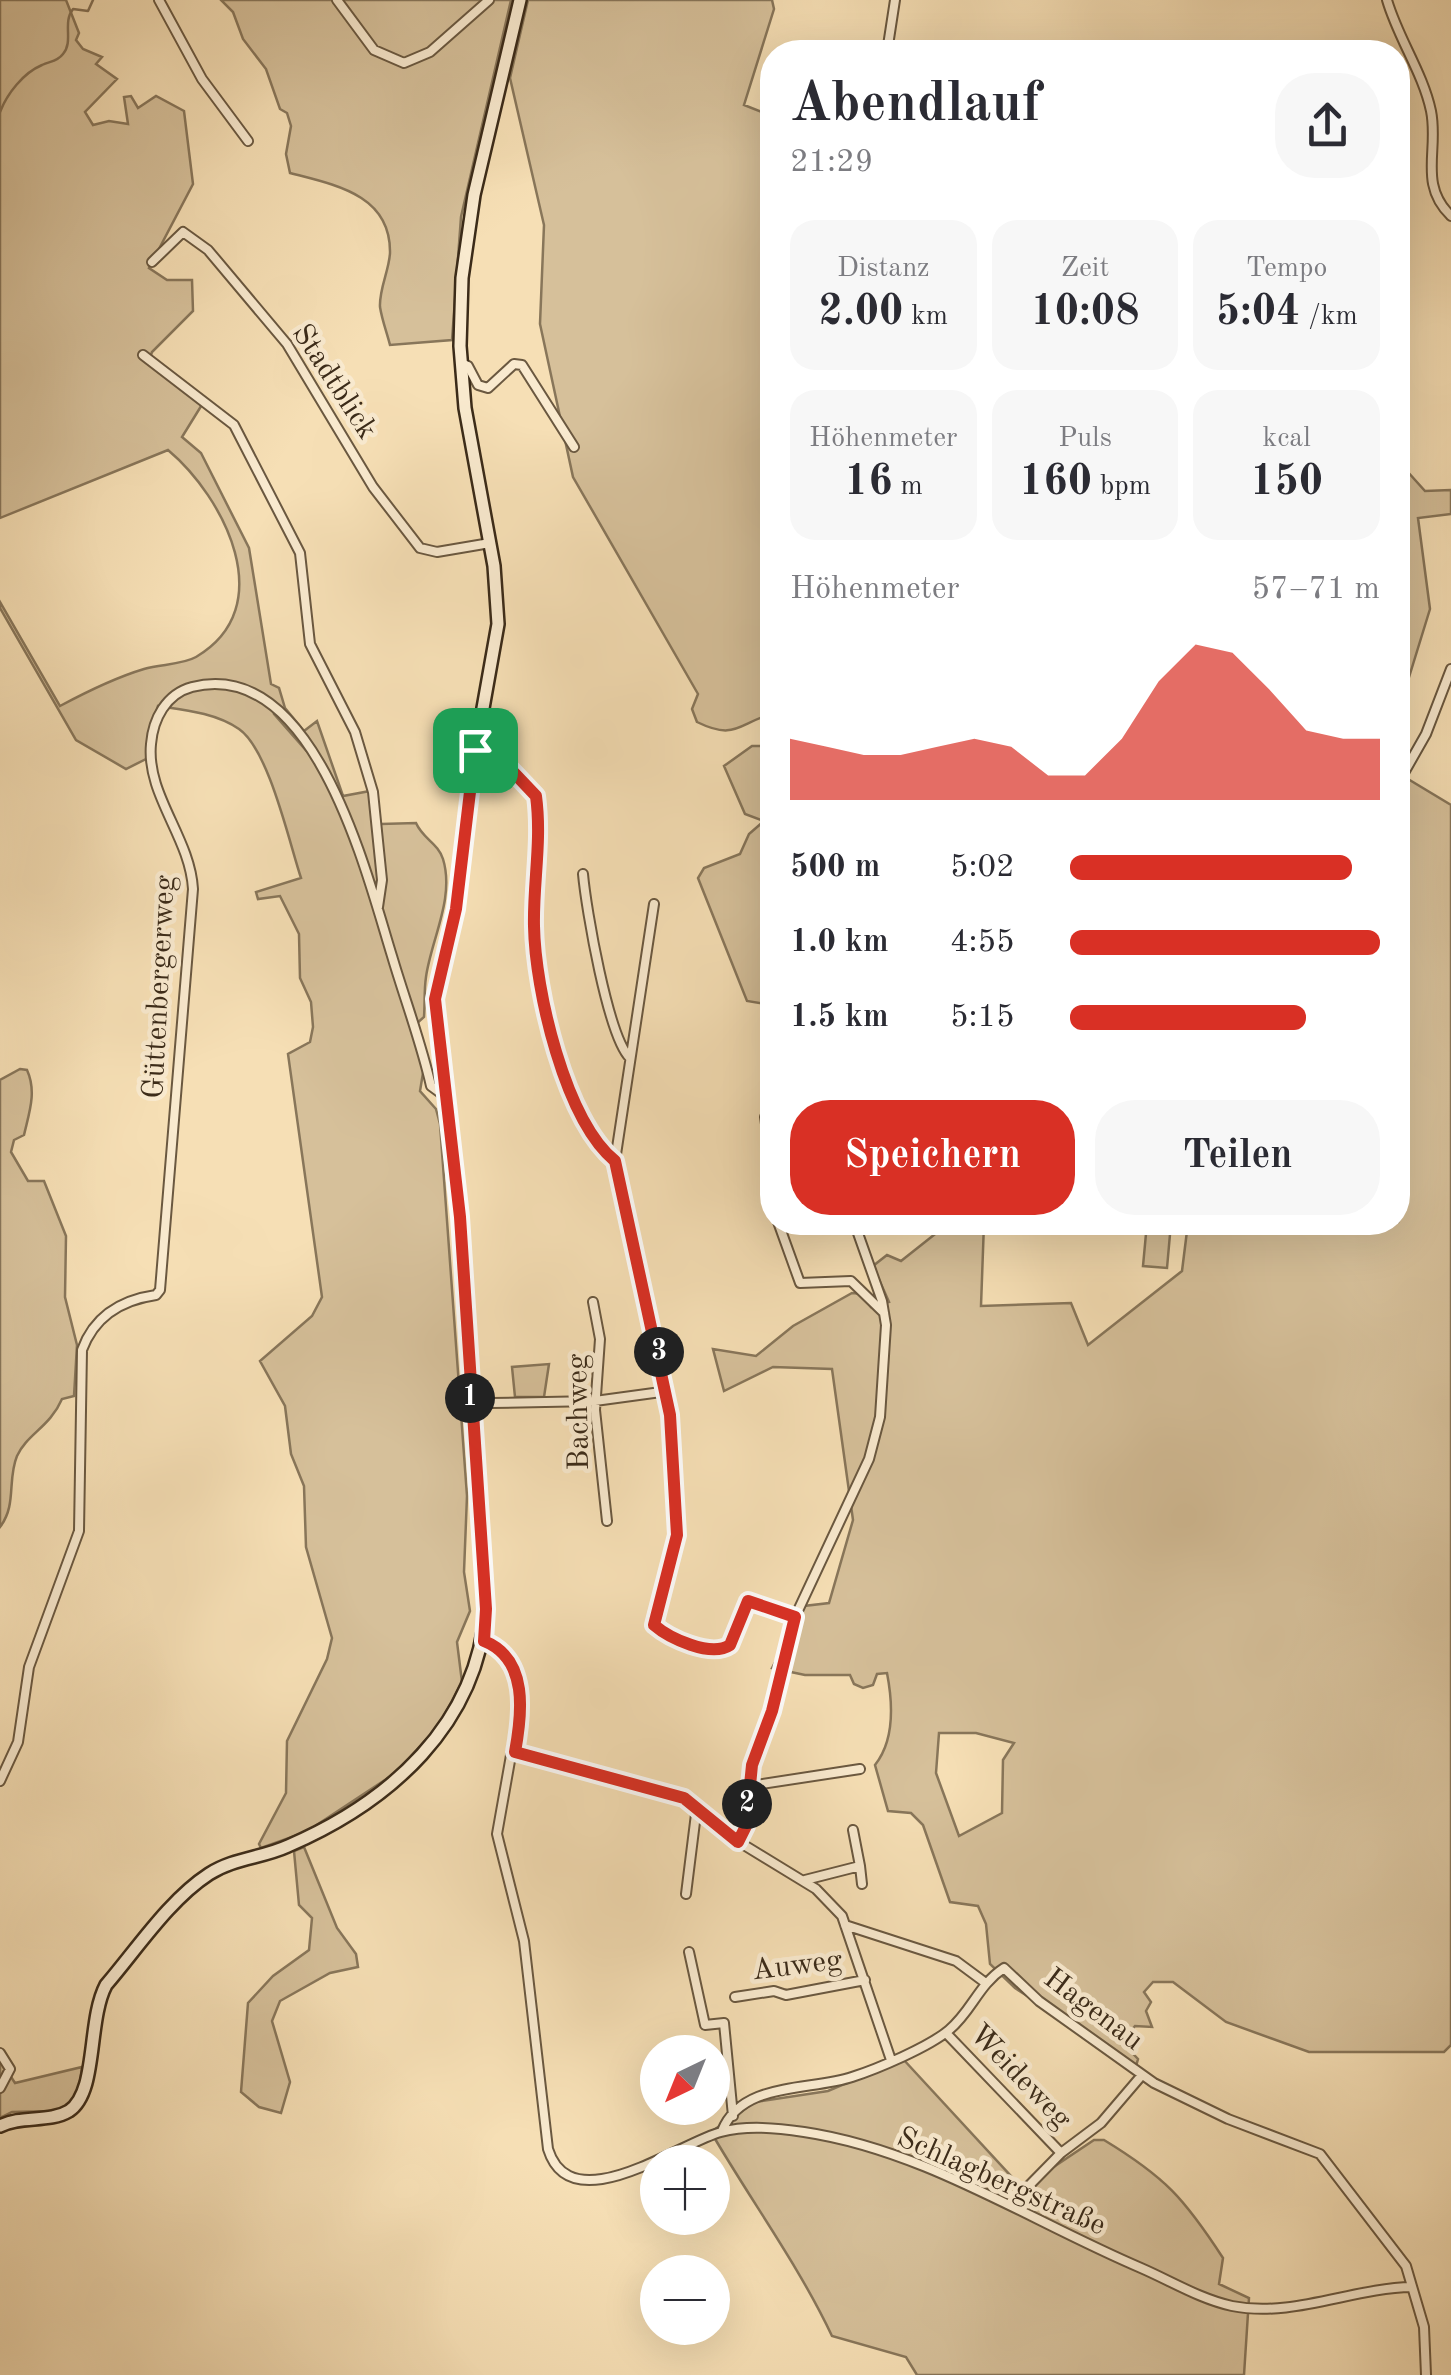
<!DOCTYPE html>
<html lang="de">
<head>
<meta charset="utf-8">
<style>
	body { margin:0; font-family:"Old Standard TT",serif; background:#f7f7f7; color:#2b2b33; height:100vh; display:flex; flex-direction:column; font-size:38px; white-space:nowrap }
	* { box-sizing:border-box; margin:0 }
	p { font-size:32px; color:#7c7c81 }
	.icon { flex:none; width:55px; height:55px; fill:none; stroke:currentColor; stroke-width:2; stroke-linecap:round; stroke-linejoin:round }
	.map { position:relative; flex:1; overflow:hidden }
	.details { position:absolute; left:760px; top:40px; width:650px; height:1195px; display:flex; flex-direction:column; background:#fff; border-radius:40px; box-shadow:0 10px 40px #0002 }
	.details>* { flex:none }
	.needle { width:65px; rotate:223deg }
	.buttons { position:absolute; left:640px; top:2035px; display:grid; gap:20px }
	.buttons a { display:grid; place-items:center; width:90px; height:90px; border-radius:50%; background:#fff; box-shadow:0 10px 40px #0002; font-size:50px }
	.pin { position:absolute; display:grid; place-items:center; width:85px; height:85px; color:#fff; margin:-42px; border-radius:20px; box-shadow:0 5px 15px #0006 }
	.km { position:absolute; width:50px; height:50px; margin:-25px; border-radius:50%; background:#222; color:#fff; font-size:28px; line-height:50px; text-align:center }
	.round { display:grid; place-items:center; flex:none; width:105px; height:105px; border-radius:40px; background:#f7f7f7 }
	.overview { display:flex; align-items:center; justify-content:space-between; height:170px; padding:0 30px }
	h1 { font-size:55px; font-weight:600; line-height:75px }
	.metrics { display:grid; grid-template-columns:repeat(3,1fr); gap:15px; height:170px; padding:10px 30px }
	.metrics div { display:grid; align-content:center; border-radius:25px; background:#f7f7f7; text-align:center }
	.metrics b { font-size:42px; font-weight:600 }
	.metrics small { font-size:28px; font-weight:400 }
	.metrics p { font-size:28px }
	.chart { height:280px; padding:20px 30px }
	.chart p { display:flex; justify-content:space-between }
	.chart svg { width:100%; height:180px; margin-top:10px; fill:#d93025; opacity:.7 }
	.cta { display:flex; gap:20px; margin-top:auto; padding:20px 30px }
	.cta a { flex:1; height:115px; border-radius:40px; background:#d93025; color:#fff; font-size:40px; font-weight:600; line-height:115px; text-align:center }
	.cta a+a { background:#f7f7f7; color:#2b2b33 }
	ul { padding:0 30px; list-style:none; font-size:32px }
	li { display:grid; grid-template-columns:160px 120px 1fr; align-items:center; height:75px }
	li i { height:25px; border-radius:12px; background:#d93025 }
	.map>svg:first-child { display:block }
	.green { fill:#d6c09a; stroke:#88765a; stroke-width:2.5; fill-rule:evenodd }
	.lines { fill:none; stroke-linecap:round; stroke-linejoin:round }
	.stream { stroke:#857257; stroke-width:2.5 }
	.minor-casing { stroke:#6a5840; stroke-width:12 }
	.secondary-casing { stroke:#3b2b19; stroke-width:16 }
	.minor { stroke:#f9eacf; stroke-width:8 }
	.secondary { stroke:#f9eacf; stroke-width:11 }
	.route-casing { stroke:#fff; stroke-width:20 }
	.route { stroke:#d93025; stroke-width:12 }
	.labels { text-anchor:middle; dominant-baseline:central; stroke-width:9; stroke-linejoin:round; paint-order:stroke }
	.street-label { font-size:30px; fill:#3b2b19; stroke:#f9eacf }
</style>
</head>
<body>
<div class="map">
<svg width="1451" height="2375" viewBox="0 0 1451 2375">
	<rect width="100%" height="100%" fill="#f6dfb5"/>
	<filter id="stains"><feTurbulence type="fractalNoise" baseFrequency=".002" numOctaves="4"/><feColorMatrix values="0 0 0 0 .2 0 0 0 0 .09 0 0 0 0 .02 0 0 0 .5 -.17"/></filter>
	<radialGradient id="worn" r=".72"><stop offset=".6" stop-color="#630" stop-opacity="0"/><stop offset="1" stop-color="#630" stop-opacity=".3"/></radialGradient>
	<path class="green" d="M0 0H66L79 33 76 40 83 49 102 57 96 64 117 79 85 112 93 125 109 121 128 124 124 97 131 96 138 108 156 96 184 111 193 184 149 268 167 280H192L193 311 152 352 148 363 203 403 182 437 201 453 249 548 271 684 279 688 285 708 304 731 317 721 343 796 370 791 381 824 416 823C423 839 438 843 443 859 455 898 431 940 426 977 424 990 425 1004 424 1017L415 1025 424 1067 420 1091 436 1109 440 1124 467 1496 464 1572 470 1611 457 1642 462 1682 438 1727 394 1774 306 1832 261 1848 259 1844 286 1793 287 1741 327 1659 332 1638 306 1547 304 1486 291 1454 285 1406 260 1361 312 1316 322 1297 288 1054 310 1042 313 1027 311 1002 300 978 299 934 280 896 258 899 256 892 301 878C289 842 269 750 239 729 216 713 185 710 158 706L150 731 148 758 126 769 76 740 0 608V602L60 706C88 691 114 678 144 669 160 664 182 665 196 657 281 607 224 497 168 450L0 518ZM273 705 316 753 341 796 336 797 318 764 274 714Z
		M221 0H332L372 52 404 67 432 54 494 0H511L461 217 452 340 390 345C387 333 382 320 380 307 379 289 389 271 390 253 391 195 336 185 290 173L286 154 291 126 287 113 280 109 266 69 243 39 233 12Z
		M341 0H484L428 49 404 60 376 47Z
		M528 0H772L774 9 744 105 772 116V714C738 723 736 741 697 722L692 709 698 694 573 477 540 324 544 225 510 78Z
		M1398 461 1425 491 1451 490V514L1418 518 1430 609 1398 713Z
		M752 746H772V1005L747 1001 698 878 704 868 740 854 749 834 764 821 745 814 724 766Z
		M1398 773 1451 805V2045L1444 2052H1309L1226 2022 1173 1982H1153L1144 1992 1151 2002 1146 2011 1152 2027 1135 2026 1122 2042 1138 2059 1136 2066 1015 1988 990 1964 986 1924 978 1906 950 1902 923 1825 911 1813 888 1811 875 1765C895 1740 893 1704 887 1673L877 1674 873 1685 863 1688 854 1684 850 1675H805L772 1668 804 1606 829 1603 853 1520 832 1369 773 1367 724 1391 713 1349 756 1356 793 1326 852 1293 862 1294 871 1307 889 1302 873 1266 887 1255 901 1261 949 1223H984L981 1306 1071 1303 1088 1345 1182 1271 1188 1223 1398 1222ZM939 1733H976L1014 1743 1003 1760 1002 1813 959 1836 936 1773Z
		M20 1069 27 1070C37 1092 29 1113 24 1135L14 1140 11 1152 28 1181H44L66 1236 65 1297 77 1345 74 1396 62 1399C50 1427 27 1434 17 1456 7 1480 17 1505 0 1527V1080Z
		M1147 1223H1171L1167 1268 1143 1266Z
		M549 1364 544 1397H515L512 1367Z
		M304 1847 337 1928 356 1954 358 1967 330 1973 280 2001 272 2021 290 2082 281 2113 259 2107 241 2092 248 2003 273 1976 309 1950 312 1918 299 1905 294 1851Z
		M903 2059 1022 2188 1094 2140H1104C1165 2177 1184 2198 1223 2258L1219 2284 1249 2298 1244 2375H917L906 2357 832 2336C798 2264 751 2201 711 2132L755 2102 828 2091Z
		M0 2060 15 2083 82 2067 78 2097 57 2111 12 2112 0 2118Z"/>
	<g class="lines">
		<path class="stream" d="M0 112C7 94 23 73 42 65 50 61 57 62 63 54 74 41 62 23 73 9L88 11 93 0"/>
		<g class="minor-casing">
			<path id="minor" d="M159 0 202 79 248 141
				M337 0 374 50 404 63 430 52 489 0
				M1387 0C1398 38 1423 73 1431 111 1439 150 1418 184 1451 216
				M887 52 895 0
				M152 262 183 232 208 250 287 344 373 487 420 548 437 552 490 543
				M143 355 234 425 300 553 310 644 355 732 373 792 382 880 378 907
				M461 363 468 366 478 385 488 388 514 364 522 365 574 447
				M475 750 500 758 536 797C542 840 533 883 534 927 535 990 565 1119 615 1161L669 1415 677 1535 654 1625C669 1638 711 1658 730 1645L748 1601 795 1617
				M1405 771 1426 734 1451 669
				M583 874C586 908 608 1037 630 1058
				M772 1105 765 1117 772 1168
				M615 1161 654 904
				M778 1222 800 1283 851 1281 884 1313
				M593 1302 600 1339 595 1410 607 1521
				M471 1378 491 1403 595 1401 661 1392
				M483 1641 509 1662 521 1699 497 1834 524 1941 548 2149C571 2223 679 2143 721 2132 747 2125 777 2128 804 2132 925 2150 1030 2221 1141 2268 1171 2281 1200 2299 1232 2306 1293 2318 1352 2288 1412 2287
				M515 1752 684 1798 726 1834 816 1889 842 1916 891 2060
				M0 1781 18 1742 29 1667 79 1531 82 1350C94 1317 121 1300 156 1295L160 1290 193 889C190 837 146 795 151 744 153 719 166 694 192 687 315 656 367 876 392 956 405 1000 421 1042 431 1086L446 1097
				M749 1786 860 1769
				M738 1842 746 1826 752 1765 771 1711 795 1617 869 1459 880 1417 886 1325 882 1301 854 1222
				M860 1866 862 1884
				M805 1880 860 1866 853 1830
				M686 1894 697 1806
				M845 1925 956 1961 983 1981
				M689 1952 705 2025 724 2023 733 2116
				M735 1997 774 1991 786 1995 865 1980
				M946 2033 1061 2153
				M0 2053 10 2069 0 2088
				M722 2131C742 2081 811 2091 852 2077 877 2069 929 2047 949 2030 972 2011 978 1985 1004 1968L1039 2001 1154 2083 1228 2119 1320 2154 1406 2266 1424 2327 1426 2375
				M1010 2205 1061 2153 1101 2123 1142 2075"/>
		</g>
		<g class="secondary-casing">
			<path id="secondary" d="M0 2126C22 2115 49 2123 69 2111 98 2092 87 2021 106 1985 137 1949 169 1900 209 1874 234 1858 262 1858 288 1846 390 1802 477 1725 486 1609L460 1217 435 999 456 909 475 753 498 624 494 566 465 408 460 346 462 278 474 195 520 0"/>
		</g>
		<use href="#minor" class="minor"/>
		<use href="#secondary" class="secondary"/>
	</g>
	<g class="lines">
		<g class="route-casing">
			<path id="route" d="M475 750 500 758 536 796C542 841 533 883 534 926 535 990 565 1120 615 1161L670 1415 677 1535 654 1625C669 1638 711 1658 730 1645L748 1601 795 1617 772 1711 752 1765 746 1826 738 1842 684 1798 515 1752C522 1714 529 1659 484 1641L486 1609 460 1217 435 999 456 909Z"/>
		</g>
		<use href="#route" class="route"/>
	</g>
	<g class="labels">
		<g class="street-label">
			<text transform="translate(334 382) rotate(57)">Stadtblick</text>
			<text transform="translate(160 987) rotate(-87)">Güttenbergerweg</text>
			<text transform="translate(579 1412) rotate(-91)">Bachweg</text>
			<text transform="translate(797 1966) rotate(-7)">Auweg</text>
			<text transform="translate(1093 2010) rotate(37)">Hagenau</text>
			<text transform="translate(1020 2077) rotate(46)">Weideweg</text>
			<text transform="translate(1001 2182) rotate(24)">Schlagbergstraße</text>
		</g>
	</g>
	<rect width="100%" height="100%" filter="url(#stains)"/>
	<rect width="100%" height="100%" fill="url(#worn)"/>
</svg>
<div class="buttons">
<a><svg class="needle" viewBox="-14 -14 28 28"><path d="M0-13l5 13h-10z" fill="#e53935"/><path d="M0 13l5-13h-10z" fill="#7c7c81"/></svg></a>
<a>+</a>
<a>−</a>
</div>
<div class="pin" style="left:475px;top:750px;background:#1e9e55"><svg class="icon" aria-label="arrive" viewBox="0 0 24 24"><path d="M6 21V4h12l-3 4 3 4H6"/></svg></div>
<b class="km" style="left:470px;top:1398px">1</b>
<b class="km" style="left:747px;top:1804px">2</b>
<b class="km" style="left:659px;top:1352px">3</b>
<section class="details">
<div class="overview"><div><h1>Abendlauf</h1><p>21:29</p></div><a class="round"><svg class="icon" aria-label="share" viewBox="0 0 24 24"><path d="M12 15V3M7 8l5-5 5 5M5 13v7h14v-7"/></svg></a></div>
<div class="metrics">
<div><p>Distanz</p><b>2.00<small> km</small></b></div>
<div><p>Zeit</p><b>10:08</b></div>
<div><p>Tempo</p><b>5:04<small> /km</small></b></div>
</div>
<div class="metrics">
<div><p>Höhenmeter</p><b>16<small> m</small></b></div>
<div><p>Puls</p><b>160<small> bpm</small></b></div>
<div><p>kcal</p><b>150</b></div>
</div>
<div class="chart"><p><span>Höhenmeter</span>57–71 m</p>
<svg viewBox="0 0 160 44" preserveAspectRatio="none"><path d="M0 44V29L10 31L20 33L30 33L40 31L50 29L60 31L70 38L80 38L90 29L100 15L110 6L120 8L130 17L140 27L150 29L160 29V44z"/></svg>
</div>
<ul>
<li><b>500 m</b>5:02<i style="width:91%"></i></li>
<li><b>1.0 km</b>4:55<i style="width:100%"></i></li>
<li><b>1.5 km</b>5:15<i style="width:76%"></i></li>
</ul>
<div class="cta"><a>Speichern</a><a>Teilen</a></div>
</section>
</div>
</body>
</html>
